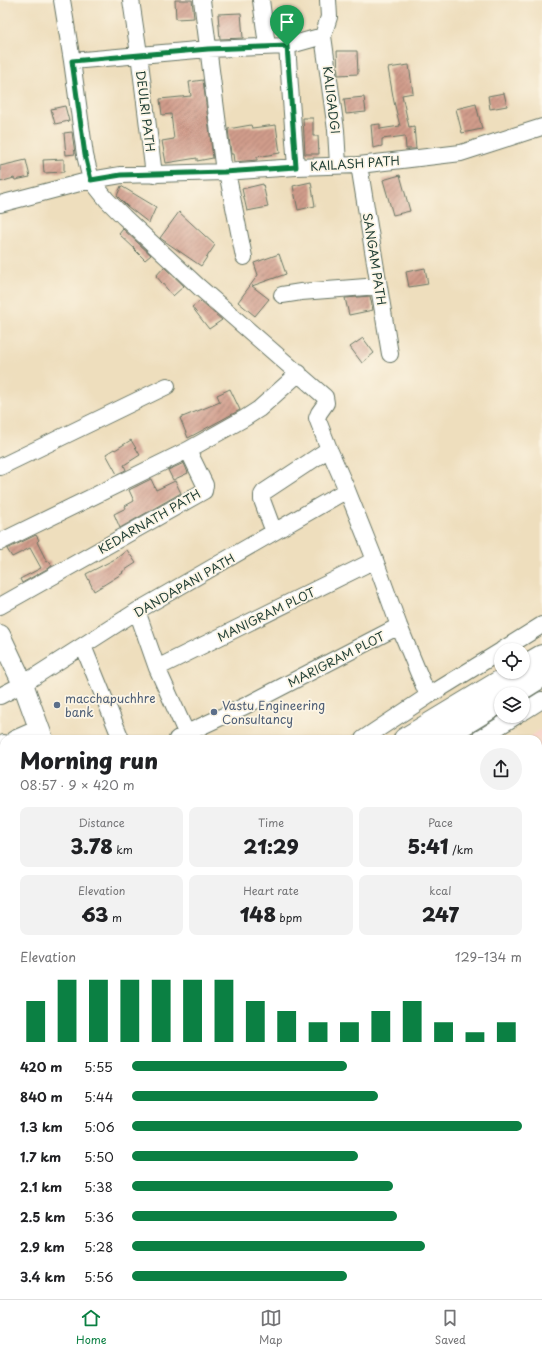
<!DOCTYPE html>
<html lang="en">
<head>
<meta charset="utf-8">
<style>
	body { margin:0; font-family:"Playpen Sans",sans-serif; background:#f2f2f2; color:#202124; height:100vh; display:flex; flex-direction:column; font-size:15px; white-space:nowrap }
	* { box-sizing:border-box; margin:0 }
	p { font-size:13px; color:#757577 }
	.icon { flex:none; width:22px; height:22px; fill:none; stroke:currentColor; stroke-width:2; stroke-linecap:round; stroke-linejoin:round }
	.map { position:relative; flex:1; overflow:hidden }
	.sheet { position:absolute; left:0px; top:735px; width:542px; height:564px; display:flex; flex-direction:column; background:#fff; border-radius:12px 12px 0 0; box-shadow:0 1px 3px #0004 }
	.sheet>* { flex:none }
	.buttons { position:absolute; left:494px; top:643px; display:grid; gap:8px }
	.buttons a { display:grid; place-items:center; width:36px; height:36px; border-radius:50%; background:#fff; box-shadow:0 1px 3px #0004; font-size:20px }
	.pin { position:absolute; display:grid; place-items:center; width:34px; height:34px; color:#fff; margin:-41px -17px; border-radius:50% 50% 50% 0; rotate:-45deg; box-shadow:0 0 4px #0007 }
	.pin .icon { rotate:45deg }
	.round { display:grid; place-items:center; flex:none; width:42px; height:42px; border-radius:21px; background:#f2f2f2 }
	.head { display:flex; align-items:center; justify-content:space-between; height:68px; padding:0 20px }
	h1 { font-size:22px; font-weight:800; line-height:30px }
	.stats { display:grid; grid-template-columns:repeat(3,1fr); gap:6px; height:68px; padding:4px 20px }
	.stats div { display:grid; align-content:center; border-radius:8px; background:#f2f2f2; text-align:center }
	.stats b { font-size:20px; font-weight:800 }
	.stats small { font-size:11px; font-weight:400 }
	.stats p { font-size:11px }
	.chart { height:112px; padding:8px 20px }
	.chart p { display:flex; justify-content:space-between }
	.chart svg { width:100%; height:72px; margin-top:4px; stroke:#0b8043; stroke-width:6 }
	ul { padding:0 20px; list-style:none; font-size:13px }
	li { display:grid; grid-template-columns:64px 48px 1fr; align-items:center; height:30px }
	li i { height:10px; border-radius:5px; background:#0b8043 }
	.menu { display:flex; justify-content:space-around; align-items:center; height:56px; border-top:1px solid #e0e0e0; background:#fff; font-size:11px; color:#757577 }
	.menu a { display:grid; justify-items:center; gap:2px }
	.menu .current { color:#0b8043 }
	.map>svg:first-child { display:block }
	.built { fill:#f7d1c8 }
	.building { fill:url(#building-hatch) }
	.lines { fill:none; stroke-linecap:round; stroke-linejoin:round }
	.minor-casing { stroke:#677564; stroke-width:18 }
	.major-casing { stroke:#677564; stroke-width:22 }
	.highway-casing { stroke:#677564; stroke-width:24 }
	.minor { stroke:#fff; stroke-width:16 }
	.major { stroke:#fff; stroke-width:20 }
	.highway { stroke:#fff; stroke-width:22 }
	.route-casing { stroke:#fff; stroke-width:8 }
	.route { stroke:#0b8043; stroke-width:5 }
	.service-dot { fill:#5c6f8a; stroke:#fcf5e5; stroke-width:1.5 }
	.labels { text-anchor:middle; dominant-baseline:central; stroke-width:3.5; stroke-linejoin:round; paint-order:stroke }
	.street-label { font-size:12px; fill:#1f3d34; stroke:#fcf5e5 }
	.service-label { font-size:12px; fill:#4e5e75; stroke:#fcf5e5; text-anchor:start }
</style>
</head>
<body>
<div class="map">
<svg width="542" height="1299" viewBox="0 0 542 1299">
	<defs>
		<pattern id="building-hatch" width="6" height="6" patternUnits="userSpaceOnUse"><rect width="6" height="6" fill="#d09c8b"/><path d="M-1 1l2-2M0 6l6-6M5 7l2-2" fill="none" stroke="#a88072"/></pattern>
	</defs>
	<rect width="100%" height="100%" fill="#fcf5e5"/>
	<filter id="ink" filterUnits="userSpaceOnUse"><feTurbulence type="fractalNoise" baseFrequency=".025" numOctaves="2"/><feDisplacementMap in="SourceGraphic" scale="8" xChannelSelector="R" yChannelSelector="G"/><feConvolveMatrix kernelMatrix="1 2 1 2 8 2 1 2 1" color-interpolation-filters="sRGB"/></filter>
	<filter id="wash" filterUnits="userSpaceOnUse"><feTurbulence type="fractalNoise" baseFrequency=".012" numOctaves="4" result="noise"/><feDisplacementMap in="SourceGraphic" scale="16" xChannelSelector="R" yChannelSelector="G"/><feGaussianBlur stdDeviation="0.9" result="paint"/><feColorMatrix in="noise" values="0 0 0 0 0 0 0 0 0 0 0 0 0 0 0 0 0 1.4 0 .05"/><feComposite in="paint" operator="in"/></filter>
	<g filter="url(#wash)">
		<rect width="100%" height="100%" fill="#eedebd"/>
		<path class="built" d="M542 729V841L538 844V739H526Z"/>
		<g id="blocks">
			<path class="building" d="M175 0H192L194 18 176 19Z
				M241 13 243 38 220 39 218 14Z
				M337 51H357L358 74 338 75Z
				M409 65 413 93 402 95 409 127 414 126 416 149H406L405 136 382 139V146L373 148 371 125 380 124V129L400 126 394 102 388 68Z
				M203 80 213 158 197 161V158L166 163 162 141 174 139 171 114 162 115 160 99 191 96 189 82Z
				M504 93 507 106 490 109 488 96Z
				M364 97 366 112 346 114 344 99Z
				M476 104 482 129 462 133 456 109Z
				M65 106 69 121 55 124 51 109Z
				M303 118H313V136H318L319 154H305Z
				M251 125 252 128 276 125 280 153 257 157V160L234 162 233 154H231L228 129Z
				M72 132 75 154 66 155 64 133Z
				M64 159V172L44 173 43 160Z
				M26 160 30 177 15 180 14 178 0 182V166Z
				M400 175 410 211 393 215 383 180Z
				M311 182 315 206 298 210 293 186Z
				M263 184 268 207 247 211 242 189Z
				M121 186 156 207 149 223 127 206 117 196Z
				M179 212 215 245 201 266 160 238Z
				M123 229 151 255 145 260 134 249H135L119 234Z
				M279 254 286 274 252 286 269 299 255 316 238 302 258 275 254 263Z
				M164 267 184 286 173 296 156 276Z
				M425 268 428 284 409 287 406 272Z
				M370 296 373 310 349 315 345 298Z
				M200 301 222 320 209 329 192 307Z
				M363 338 374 353 362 363 350 347Z
				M230 389 240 410 188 438 180 418 220 402 217 395Z
				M131 440 140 455 124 465 126 470 117 474 106 454 114 449 115 450Z
				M184 463 188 473 173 480 168 470Z
				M151 479 156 490 175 481 181 493 120 528 114 514 126 508 125 506 134 501 129 490Z
				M36 535 39 540 37 542 47 562 49 561 52 566 22 583 20 579 41 568 30 548 12 557 7 549Z
				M127 550 136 563 122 572 123 573 94 591 86 574 117 558Z"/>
		</g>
	</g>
	<g filter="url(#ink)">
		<use href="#blocks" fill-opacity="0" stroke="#677564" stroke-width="1"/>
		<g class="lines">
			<g class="minor-casing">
				<path id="minor" d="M62 0 72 61 85 155 91 180 107 200 124 217 199 287 325 397 326 403 319 413 317 418 329 449 347 490 375 560 399 626 428 696
					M131 0 139 54 154 175
					M202 0 224 172
					M261 0 267 46
					M328 0 329 17 323 36 336 130 338 165
					M287 46 296 167
					M72 61 208 49 287 46 323 36
					M359 165 390 354
					M227 172 244 257
					M0 204 91 180 121 175 224 172 296 167 359 165 461 153 542 127
					M282 295 301 292 379 286
					M0 467 167 386
					M274 532 262 500V495L264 492 329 449
					M0 542 188 450 245 418 259 409 299 373
					M0 606 204 491 205 485 188 450
					M137 611 157 668 189 739
					M83 646 121 739
					M502 650 542 625
					M157 668 375 560
					M0 696 23 684 137 611 347 490
					M523 712 542 700
					M14 739 39 728
					M177 739 187 733 247 705 399 626
					M363 739 428 696 501 651
					M479 739 516 716
					M0 745 4 743
					M0 831 4 829
					M0 961 4 959
					M0 1029 4 1026
					M538 1093 542 1114
					M538 1233H542
					M0 1273 4 1272
					M105 1295 106 1299"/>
			</g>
			<g class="major-casing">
				<path id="major" d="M0 635 23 684 43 739
					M239 1295 241 1299"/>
			</g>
			<g class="highway-casing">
				<path id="highway" d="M523 667 542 656
					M513 694 542 676
					M405 739 516 672
					M439 739 501 701
					M0 1004 4 1001"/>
			</g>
			<use href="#minor" class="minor"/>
			<use href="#major" class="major"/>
			<use href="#highway" class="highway"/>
		</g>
	</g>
	<g class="lines" filter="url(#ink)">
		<g class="route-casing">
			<path id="route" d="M287 46 296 167 224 172 121 175 91 180 85 155 72 61 208 49Z"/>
		</g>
		<use href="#route" class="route"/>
	</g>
	<g class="service-dot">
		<circle cx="57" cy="705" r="4"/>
		<circle cx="214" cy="712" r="4"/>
	</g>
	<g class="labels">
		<g class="street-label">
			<text transform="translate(332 100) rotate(83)">KALIGADGI</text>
			<text transform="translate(146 111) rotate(83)">DEULRI PATH</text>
			<text transform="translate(355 163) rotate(-4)">KAILASH PATH</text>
			<text transform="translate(375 259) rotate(81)">SANGAM PATH</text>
			<text transform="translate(149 521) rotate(-30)">KEDARNATH PATH</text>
			<text transform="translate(184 585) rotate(-30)">DANDAPANI PATH</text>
			<text transform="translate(266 614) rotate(-26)">MANIGRAM PLOT</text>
			<text transform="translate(336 659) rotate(-27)">MARIGRAM PLOT</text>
		</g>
		<g class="service-label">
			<text x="65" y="698">macchapuchhre<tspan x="65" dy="14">bank</tspan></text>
			<text x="222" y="705">Vastu Engineering<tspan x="222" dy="14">Consultancy</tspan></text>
		</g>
	</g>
</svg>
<div class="buttons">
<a><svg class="icon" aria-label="locate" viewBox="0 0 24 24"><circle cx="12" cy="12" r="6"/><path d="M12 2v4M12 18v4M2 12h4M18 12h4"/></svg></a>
<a><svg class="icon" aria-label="layers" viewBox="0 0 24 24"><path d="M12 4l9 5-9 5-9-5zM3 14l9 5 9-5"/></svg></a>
</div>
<div class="pin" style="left:287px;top:46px;background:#1e9e55"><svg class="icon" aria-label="arrive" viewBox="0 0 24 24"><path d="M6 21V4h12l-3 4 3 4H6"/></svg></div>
<section class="sheet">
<div class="head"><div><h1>Morning run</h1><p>08:57 · 9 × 420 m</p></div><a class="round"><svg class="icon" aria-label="share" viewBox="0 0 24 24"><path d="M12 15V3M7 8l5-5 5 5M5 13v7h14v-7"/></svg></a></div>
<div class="stats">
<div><p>Distance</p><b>3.78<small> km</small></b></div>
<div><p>Time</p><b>21:29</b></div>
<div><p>Pace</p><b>5:41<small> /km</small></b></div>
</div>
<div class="stats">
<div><p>Elevation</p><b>63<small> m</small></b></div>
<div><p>Heart rate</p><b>148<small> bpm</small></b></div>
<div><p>kcal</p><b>247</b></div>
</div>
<div class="chart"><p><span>Elevation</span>129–134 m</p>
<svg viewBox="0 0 160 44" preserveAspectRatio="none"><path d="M5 44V19M15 44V6M25 44V6M35 44V6M45 44V6M55 44V6M65 44V6M75 44V19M85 44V25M95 44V32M105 44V32M115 44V25M125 44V19M135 44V32M145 44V38M155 44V32"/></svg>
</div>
<ul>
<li><b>420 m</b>5:55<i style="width:55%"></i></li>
<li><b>840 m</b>5:44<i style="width:63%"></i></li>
<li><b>1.3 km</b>5:06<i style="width:100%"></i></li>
<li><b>1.7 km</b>5:50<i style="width:58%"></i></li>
<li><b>2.1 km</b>5:38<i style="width:67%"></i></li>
<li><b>2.5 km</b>5:36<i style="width:68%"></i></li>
<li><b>2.9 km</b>5:28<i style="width:75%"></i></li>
<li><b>3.4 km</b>5:56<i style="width:55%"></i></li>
</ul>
</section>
</div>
<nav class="menu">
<a class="current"><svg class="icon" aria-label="home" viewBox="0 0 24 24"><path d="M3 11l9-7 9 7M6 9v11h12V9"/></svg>Home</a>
<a><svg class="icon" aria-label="map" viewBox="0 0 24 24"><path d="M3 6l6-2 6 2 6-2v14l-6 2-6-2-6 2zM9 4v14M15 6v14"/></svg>Map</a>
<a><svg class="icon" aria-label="saved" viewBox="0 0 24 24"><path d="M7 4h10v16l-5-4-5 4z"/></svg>Saved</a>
</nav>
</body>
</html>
